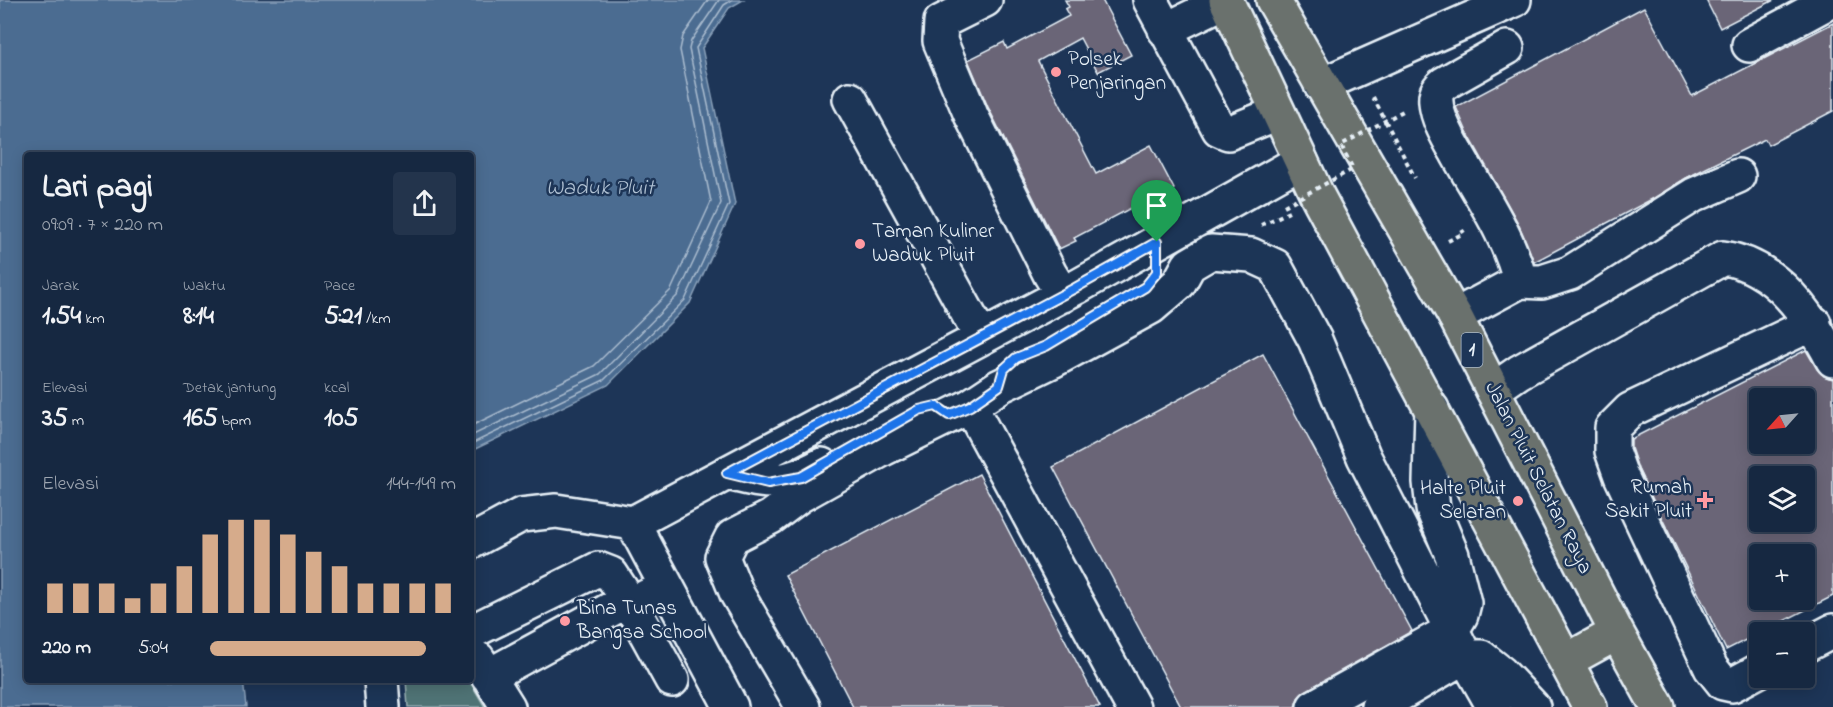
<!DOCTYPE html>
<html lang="id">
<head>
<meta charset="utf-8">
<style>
	body { margin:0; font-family:"Indie Flower",sans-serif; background:#23344c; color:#f1f3f6; height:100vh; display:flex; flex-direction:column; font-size:22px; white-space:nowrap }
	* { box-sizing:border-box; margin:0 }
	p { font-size:20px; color:#9ea6b1 }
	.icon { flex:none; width:33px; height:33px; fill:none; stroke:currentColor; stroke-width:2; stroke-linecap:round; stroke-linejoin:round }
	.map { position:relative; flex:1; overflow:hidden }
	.sheet { position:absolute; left:24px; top:152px; width:450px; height:531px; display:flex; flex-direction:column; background:#162841; border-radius:6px; box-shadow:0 3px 15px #0003,0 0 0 2px #35445a }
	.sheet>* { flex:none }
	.needle { width:39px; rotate:243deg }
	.buttons { position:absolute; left:1749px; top:388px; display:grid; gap:12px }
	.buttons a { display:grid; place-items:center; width:66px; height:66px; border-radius:6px; background:#162841; box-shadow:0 3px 15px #0003,0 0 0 2px #35445a; font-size:30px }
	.pin { position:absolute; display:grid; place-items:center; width:51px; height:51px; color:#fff; margin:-62px -26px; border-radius:50% 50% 50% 0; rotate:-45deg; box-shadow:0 0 6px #0007 }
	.pin .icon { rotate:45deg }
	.round { display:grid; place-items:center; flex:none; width:63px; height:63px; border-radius:6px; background:#23344c }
	.overview { display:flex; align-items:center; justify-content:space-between; height:102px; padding:0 18px }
	h1 { font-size:33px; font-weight:700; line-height:45px }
	.stats { display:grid; grid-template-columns:repeat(3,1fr); gap:9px; height:102px; padding:6px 18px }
	.stats div { display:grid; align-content:center }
	.stats b { font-size:26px; font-weight:700 }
	.stats small { font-size:16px; font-weight:400 }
	.stats p { font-size:16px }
	.chart { height:168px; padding:12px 18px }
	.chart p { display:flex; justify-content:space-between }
	.chart svg { width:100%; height:108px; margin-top:6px; stroke:#d6ab8b; stroke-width:6 }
	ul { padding:0 18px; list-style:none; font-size:20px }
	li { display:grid; grid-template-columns:96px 72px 1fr; align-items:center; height:45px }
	li i { height:15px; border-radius:8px; background:#d6ab8b }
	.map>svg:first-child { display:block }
	.green { fill:#4f7374; stroke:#9cb2b6; stroke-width:1.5 }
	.water { fill:#4c6c91; stroke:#8aa1ba; stroke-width:1.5 }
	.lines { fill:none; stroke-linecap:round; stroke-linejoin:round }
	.shore { stroke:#aabccf; stroke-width:1.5 }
	.building { fill:#6a6577; stroke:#e8f1f8; stroke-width:1.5; fill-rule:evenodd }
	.minor-casing { stroke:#e8f1f8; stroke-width:38 }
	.highway-casing { stroke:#e8f1f8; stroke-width:38 }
	.path { stroke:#e8f1f8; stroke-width:4; stroke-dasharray:4.5 4.5; stroke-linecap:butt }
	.minor { stroke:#1d3557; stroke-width:33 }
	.highway { stroke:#6a716d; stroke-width:33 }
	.path-bridge { stroke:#e8f1f8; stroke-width:4; stroke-dasharray:4.5 4.5; stroke-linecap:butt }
	.route-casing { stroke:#fff; stroke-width:12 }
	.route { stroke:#1a73e8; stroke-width:8 }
	.poi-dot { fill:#ff9aa2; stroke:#1d3557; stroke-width:2 }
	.labels { text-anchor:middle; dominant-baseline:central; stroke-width:5; stroke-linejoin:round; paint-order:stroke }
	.shield { fill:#1d3557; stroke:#abb9c8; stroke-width:1.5 }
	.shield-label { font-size:20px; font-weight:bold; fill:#e8f1f8 }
	.poi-label { font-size:21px; fill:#e8f1f8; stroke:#1d3557; text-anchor:start }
	.street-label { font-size:21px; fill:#e8f1f8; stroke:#1d3557 }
	.water-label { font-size:22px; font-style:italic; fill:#b1c2d4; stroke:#1d3557 }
</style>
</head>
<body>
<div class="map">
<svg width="1833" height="707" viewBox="0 0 1833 707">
	<rect width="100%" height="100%" fill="#1d3557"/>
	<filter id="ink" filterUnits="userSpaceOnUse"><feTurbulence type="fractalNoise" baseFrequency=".0167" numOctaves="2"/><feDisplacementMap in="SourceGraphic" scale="12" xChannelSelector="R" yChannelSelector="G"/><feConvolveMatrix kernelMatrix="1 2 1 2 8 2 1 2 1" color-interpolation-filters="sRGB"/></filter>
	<g filter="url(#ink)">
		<path class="green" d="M406 680H469L485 707H408Z"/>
		<path class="water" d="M0 0H743L729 8 702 48 735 204 690 303 608 385 471 451V154H27V680H243L246 707H0Z"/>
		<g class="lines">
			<path class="shore" d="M471 426 594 366 671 290 711 202 680 50 683 36 708 0
				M471 436 600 374 678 295 721 203 689 49 691 41 719 0
				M471 444 604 380 685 300 729 204 696 48 724 5 732 0"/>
		</g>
		<path class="building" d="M1065 0H1102L1131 55 1098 72 1080 38 1038 61 1096 174 1151 145 1174 189 1147 203 1146 200 1074 238 1076 241 1059 249 988 107 968 60 1004 42 1007 49 1069 16 1065 9 1069 7Z
			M1706 0H1774L1720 28Z
			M1644 7 1692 96 1833 23V111L1768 145 1765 139 1686 178 1654 198 1534 262 1518 223 1467 132 1456 107Z
			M1806 350 1817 369 1824 376 1833 379V596L1726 650 1638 469 1631 448V439ZM1760 399H1804V444H1760ZM1760 477H1804V522H1760ZM1760 555H1804V600H1760Z
			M1263 354 1412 631 1305 691 1298 698 1295 707H1181L1053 467Z
			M979 474 1100 707H853L785 575Z"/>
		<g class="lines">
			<g class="minor-casing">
				<path id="minor" d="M985 0 941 22 940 41 971 115 1050 274 1063 295
					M1150 0 1219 129 1228 133 1278 113
					M1165 30 1227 0
					M1749 45 1832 0
					M1321 85 1514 0
					M850 99 981 337
					M1520 281 1542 282 1570 273 1694 195 1738 176
					M1455 316 1520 281C1510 237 1479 193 1457 153 1449 139 1437 119 1436 102 1435 93 1438 88 1445 83L1507 48
					M1493 390 1519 372 1723 258C1776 265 1810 316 1833 360
					M970 406 1133 707
					M727 473C769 483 782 487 822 465
					M633 523 731 707
					M471 542 521 515 556 511 633 523 1075 288 1301 161
					M471 632 598 569 611 574 628 600 672 680
					M1804 646 1833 631
					M478 659 508 707
					M1760 670 1732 685 1723 683 1711 668 1621 476 1612 451V428L1630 410 1814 323
					M488 676 628 600 639 601 648 596
					M381 680 383 707
					M803 707 737 594 722 557 732 537 771 517 799 496 883 449 970 406 1000 386 1052 361 1151 307 1179 283 1189 265 1211 252 1251 255 1275 266 1315 340 1364 457 1465 656 1494 707
					M1314 707 1452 630 1461 615 1464 603 1452 555 1433 509 1430 482 1432 409
					M1378 707 1465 656 1481 657 1501 673 1533 707"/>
			</g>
			<g class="highway-casing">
				<path id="highway" d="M1226 0 1318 197 1590 707
					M1273 0 1455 316 1617 633 1658 707
					M1566 661 1617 633"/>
			</g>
			<path class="path" d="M1373 97 1415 178
				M1261 225 1289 212
				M1448 241 1464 233 1462 230"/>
			<use href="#minor" class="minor"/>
			<use href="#highway" class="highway"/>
			<path class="path-bridge" d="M1284 206 1353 169 1341 145 1403 111"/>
		</g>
	</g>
	<g class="lines" filter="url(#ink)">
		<g class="route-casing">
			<path id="route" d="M1157 242V272L1145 287 1046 346 1016 358 1004 369 999 386 970 406 949 415 936 406 919 410 801 477 768 483 727 473 1075 288Z"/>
		</g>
		<use href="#route" class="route"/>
	</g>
	<g class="poi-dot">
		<circle cx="1056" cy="72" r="6"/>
		<circle cx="860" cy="244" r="6"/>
		<path d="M1702 491h6v6h6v6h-6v6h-6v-6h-6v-6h6z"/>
		<circle cx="1518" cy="501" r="6"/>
		<circle cx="565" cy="621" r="6"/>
	</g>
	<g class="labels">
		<rect class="shield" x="1461.5" y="333" width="21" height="34" rx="4.5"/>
		<g class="shield-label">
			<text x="1472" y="350">1</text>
		</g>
		<g class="poi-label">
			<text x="1068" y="60">Polsek<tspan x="1068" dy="24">Penjaringan</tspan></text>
			<text x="872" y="232">Taman Kuliner<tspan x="872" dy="24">Waduk Pluit</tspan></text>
			<text x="1692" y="488" text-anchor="end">Rumah<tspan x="1692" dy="24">Sakit Pluit</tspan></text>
			<text x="1506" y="489" text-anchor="end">Halte Pluit<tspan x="1506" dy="24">Selatan</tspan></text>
			<text x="577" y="609">Bina Tunas<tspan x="577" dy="24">Bangsa School</tspan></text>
		</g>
		<g class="street-label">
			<text transform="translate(1538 478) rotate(63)">Jalan Pluit Selatan Raya</text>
		</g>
		<g class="water-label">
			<text x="600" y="189">Waduk Pluit</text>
		</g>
	</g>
</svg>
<div class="buttons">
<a><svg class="needle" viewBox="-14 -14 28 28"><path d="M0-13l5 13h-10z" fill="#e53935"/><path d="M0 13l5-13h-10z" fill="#9ea6b1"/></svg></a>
<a><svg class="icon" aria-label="layers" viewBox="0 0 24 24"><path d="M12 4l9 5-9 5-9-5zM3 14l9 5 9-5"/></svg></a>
<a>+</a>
<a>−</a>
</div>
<div class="pin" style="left:1157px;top:242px;background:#1e9e55"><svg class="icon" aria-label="arrive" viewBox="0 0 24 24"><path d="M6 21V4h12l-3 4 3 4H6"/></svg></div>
<section class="sheet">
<div class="overview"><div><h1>Lari pagi</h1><p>09:09 · 7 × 220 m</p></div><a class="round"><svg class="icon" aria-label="share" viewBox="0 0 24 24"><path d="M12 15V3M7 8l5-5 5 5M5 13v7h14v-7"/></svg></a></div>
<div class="stats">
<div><p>Jarak</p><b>1.54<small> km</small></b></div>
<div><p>Waktu</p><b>8:14</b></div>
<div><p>Pace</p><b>5:21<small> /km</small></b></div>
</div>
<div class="stats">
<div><p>Elevasi</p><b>35<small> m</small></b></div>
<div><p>Detak jantung</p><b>165<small> bpm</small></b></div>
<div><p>kcal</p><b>105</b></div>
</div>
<div class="chart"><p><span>Elevasi</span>144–149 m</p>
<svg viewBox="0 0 160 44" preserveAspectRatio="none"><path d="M5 44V32M15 44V32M25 44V32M35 44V38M45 44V32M55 44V25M65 44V12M75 44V6M85 44V6M95 44V12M105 44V19M115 44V25M125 44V32M135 44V32M145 44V32M155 44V32"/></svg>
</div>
<ul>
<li><b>220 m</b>5:04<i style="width:88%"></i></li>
</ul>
</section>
</div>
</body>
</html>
